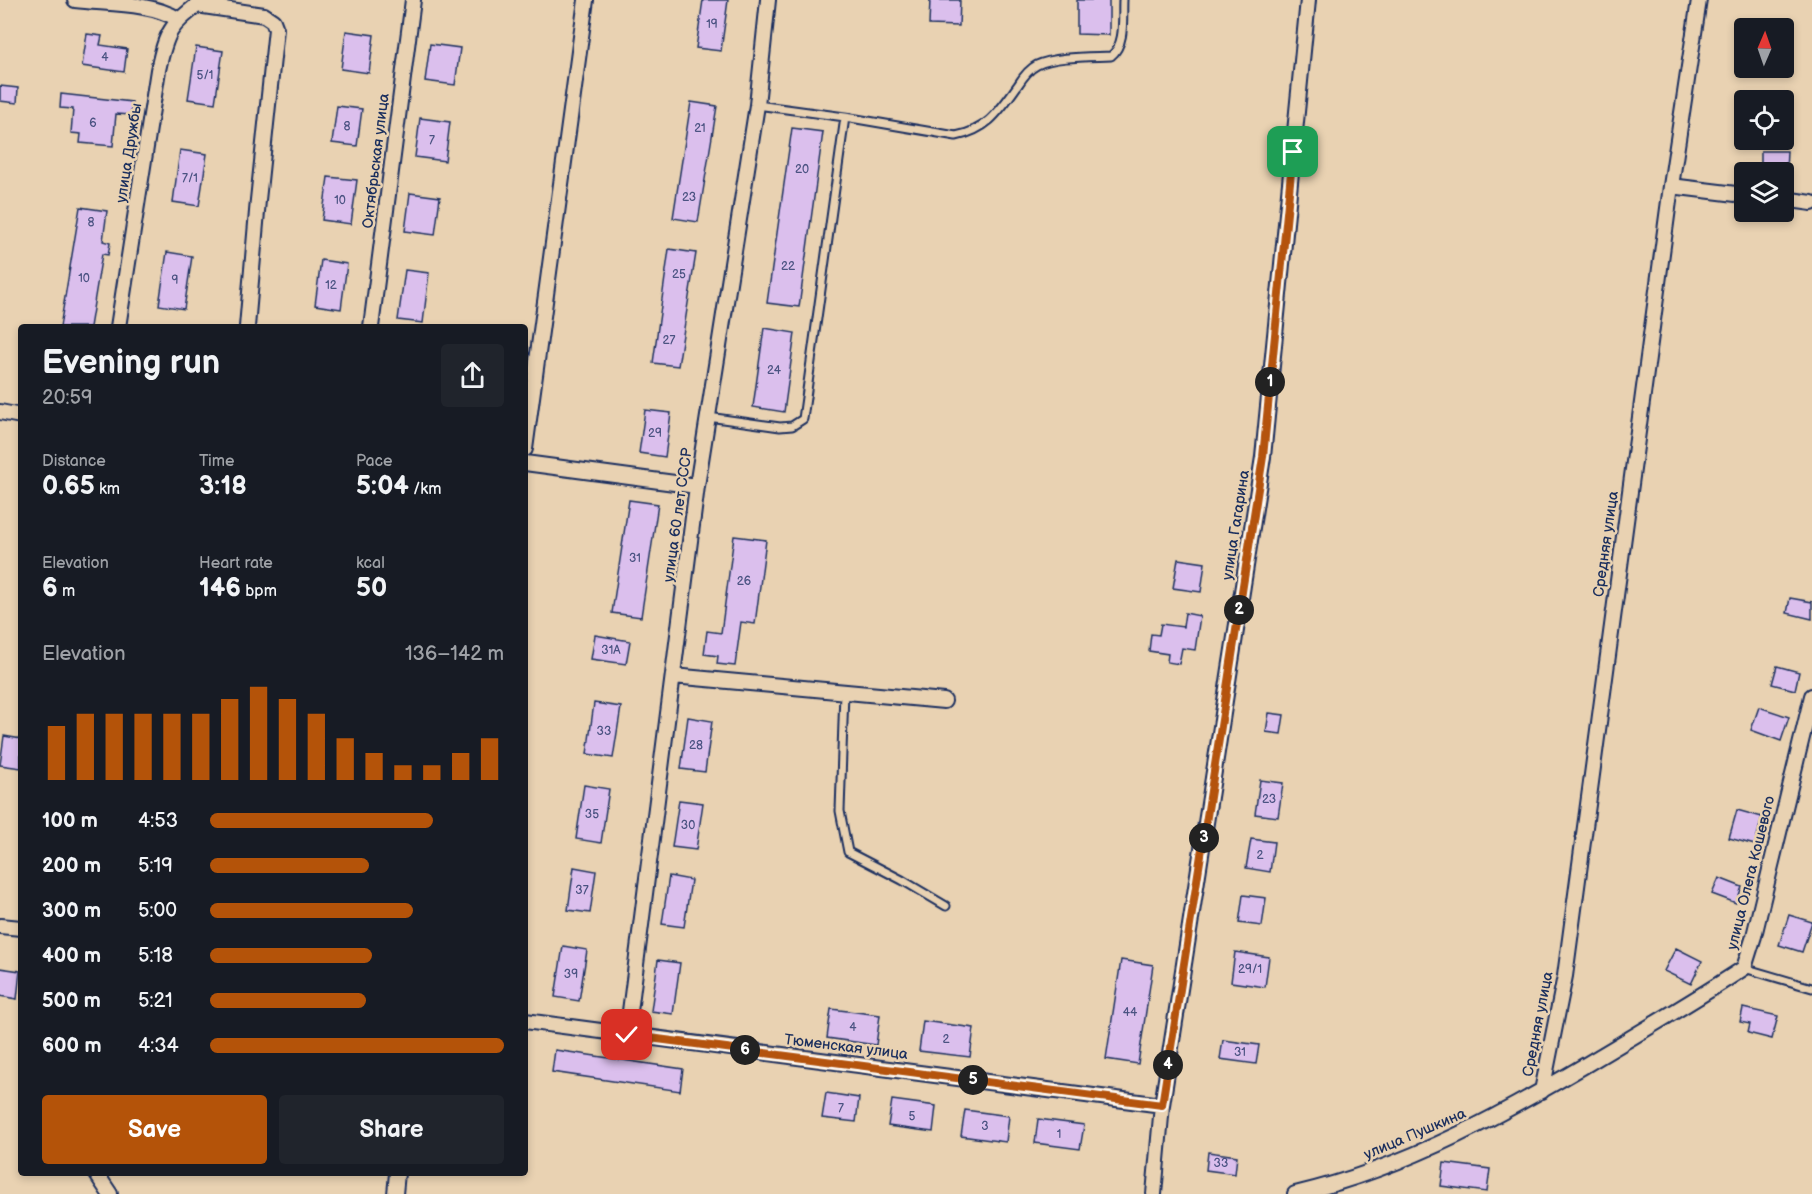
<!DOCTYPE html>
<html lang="en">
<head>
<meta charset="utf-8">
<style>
	body { margin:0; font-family:"Balsamiq Sans",sans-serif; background:#20242c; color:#f1f3f6; height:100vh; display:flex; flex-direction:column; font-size:22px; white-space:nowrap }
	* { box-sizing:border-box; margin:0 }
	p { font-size:20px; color:#9ea1a6 }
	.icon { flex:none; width:33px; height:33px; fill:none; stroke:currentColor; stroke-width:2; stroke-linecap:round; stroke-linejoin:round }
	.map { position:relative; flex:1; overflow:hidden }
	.sheet { position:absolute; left:18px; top:324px; width:510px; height:852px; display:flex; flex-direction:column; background:#171b24; border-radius:6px; box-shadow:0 3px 9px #0003 }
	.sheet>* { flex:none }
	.needle { width:39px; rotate:2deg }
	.fabs { position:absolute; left:1734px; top:18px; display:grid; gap:12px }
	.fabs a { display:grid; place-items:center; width:60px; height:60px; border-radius:6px; background:#171b24; box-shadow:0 3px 9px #0003; font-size:30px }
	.pin { position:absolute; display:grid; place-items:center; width:51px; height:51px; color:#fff; margin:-26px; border-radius:12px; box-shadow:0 3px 9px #0006 }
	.km { position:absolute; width:30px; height:30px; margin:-15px; border-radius:50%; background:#222; color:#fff; font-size:16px; line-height:30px; text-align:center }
	.round { display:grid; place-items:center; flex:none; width:63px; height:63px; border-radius:6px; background:#20242c }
	.summary { display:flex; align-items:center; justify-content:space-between; height:102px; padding:0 24px }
	h1 { font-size:33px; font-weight:700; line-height:45px }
	.stats { display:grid; grid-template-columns:repeat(3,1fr); gap:9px; height:102px; padding:6px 24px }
	.stats div { display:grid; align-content:center }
	.stats b { font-size:26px; font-weight:700 }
	.stats small { font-size:16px; font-weight:400 }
	.stats p { font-size:16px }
	.chart { height:168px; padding:12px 24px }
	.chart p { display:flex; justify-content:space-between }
	.chart svg { width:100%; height:108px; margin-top:6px; stroke:#b45309; stroke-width:6 }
	.primary-button { display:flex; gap:12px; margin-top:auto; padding:12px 24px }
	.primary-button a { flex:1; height:69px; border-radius:6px; background:#b45309; color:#fff; font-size:24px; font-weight:700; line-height:69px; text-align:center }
	.primary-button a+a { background:#20242c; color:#f1f3f6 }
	ul { padding:0 24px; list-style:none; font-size:20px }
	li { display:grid; grid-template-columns:96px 72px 1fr; align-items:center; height:45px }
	li i { height:15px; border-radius:8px; background:#b45309 }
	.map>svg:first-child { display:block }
	.building { fill:#dbbfed; stroke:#1b2f5e; stroke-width:1.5 }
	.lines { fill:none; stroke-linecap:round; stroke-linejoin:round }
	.lane-casing { stroke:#1b2f5e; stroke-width:11 }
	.street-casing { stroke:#1b2f5e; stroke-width:18 }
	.lane { stroke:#e9d2b2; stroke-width:7 }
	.street { stroke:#e9d2b2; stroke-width:14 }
	.route-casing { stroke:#fff; stroke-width:12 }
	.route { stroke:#b45309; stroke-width:8 }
	.labels { text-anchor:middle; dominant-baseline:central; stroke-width:5; stroke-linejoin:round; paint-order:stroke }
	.number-label { font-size:12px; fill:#4b5382 }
	.street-label { font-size:15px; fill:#1b2f5e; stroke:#e9d2b2 }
</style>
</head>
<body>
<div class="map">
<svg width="1812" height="1194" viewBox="0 0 1812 1194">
	<rect width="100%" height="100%" fill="#e9d2b2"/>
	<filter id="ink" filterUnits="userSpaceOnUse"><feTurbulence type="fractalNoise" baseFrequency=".0167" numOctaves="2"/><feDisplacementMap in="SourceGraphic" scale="12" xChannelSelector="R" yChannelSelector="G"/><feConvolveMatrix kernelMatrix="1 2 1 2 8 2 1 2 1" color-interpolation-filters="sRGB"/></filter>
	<g filter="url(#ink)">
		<path class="building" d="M703 0H728L721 51 696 48Z
			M930 0H960L959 26 929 25Z
			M1077 0H1109V35L1077 34Z
			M346 31 374 35 369 73 341 69Z
			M87 34 102 36 100 45 127 49 124 72 82 66Z
			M430 44 460 48 455 85 425 81Z
			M196 47 223 51 215 103 188 99Z
			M0 86 18 88 17 103 0 101Z
			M61 94 132 102 131 115 116 114 113 146 80 143 81 134 71 133 73 109 60 108Z
			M691 102 717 106 698 222 673 218Z
			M337 106 362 109 357 146 332 143Z
			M420 118 450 122 445 161 415 157Z
			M792 128 823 132 799 307 767 303Z
			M180 150 207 154 199 206 173 202Z
			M1761 151H1787L1786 172H1761Z
			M328 177 357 180 351 224 322 220Z
			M410 193 440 197 435 235 405 231Z
			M80 207 107 211 103 241 110 243 108 255 102 254 90 327H60Z
			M669 249 696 253 678 366 653 363Z
			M167 252 192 256 184 309 159 305Z
			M321 260 347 264 341 309 315 305Z
			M405 270 429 273 423 323 398 320Z
			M764 328 795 333 784 412 753 407Z
			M645 410 671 413 665 457 639 453Z
			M629 500 658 504 641 617 612 613Z
			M734 536 766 540 755 624 741 622 735 666 717 664 718 656 704 654 707 631 721 633Z
			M1178 559 1205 563 1201 592 1173 588Z
			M1790 598 1812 602V619L1787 613Z
			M1185 613 1200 616 1195 650 1182 648 1179 664 1167 662 1168 654 1149 651 1151 634 1159 635 1161 624 1183 627Z
			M595 635 630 641 626 664 591 659Z
			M1777 666 1799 672 1795 690 1772 684Z
			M594 703 621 707 613 758 587 754Z
			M1759 707 1789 717 1781 741 1751 730Z
			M1269 713 1284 715 1281 734 1266 732Z
			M688 717 712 721 705 772 681 769Z
			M4 736 21 739V768L0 765Z
			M1260 780 1283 783 1278 817 1255 814Z
			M584 785 609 789 601 843 576 839Z
			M679 800 703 803 696 850 672 847Z
			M1737 810 1762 817 1755 845 1729 838Z
			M1251 839 1274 842 1270 872 1246 868Z
			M574 867 596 871 590 913 568 910Z
			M669 876 691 880 684 927 662 924Z
			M1719 878 1742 887 1736 903 1712 894Z
			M1243 895 1266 898 1262 926 1239 923Z
			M1789 915 1812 922 1802 952 1779 945Z
			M563 946 587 950 579 1001 555 997Z
			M1676 948 1702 961 1691 984 1664 971Z
			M1235 952 1269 957 1265 987 1231 982Z
			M658 960 680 963 673 1014 651 1011Z
			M1121 960 1153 965 1138 1064 1106 1059Z
			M0 968 20 971 17 999 0 996Z
			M1743 1008 1778 1016 1772 1039 1748 1033 1750 1024 1740 1022Z
			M831 1009 880 1015 876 1045 827 1038Z
			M923 1021 974 1028 970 1057 919 1051Z
			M1223 1040 1259 1045 1256 1064 1220 1059Z
			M555 1050 683 1069 680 1091 552 1072Z
			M826 1093 859 1098 856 1122 822 1118Z
			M892 1100 936 1106 933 1132 888 1126Z
			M965 1110 1009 1116 1006 1142 961 1136Z
			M1038 1119 1084 1125 1080 1149 1035 1143Z
			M1208 1152 1237 1156 1235 1174 1206 1170Z
			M1444 1163 1490 1169 1487 1192 1441 1186Z"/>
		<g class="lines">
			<g class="lane-casing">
				<path id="lane" d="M757 105 845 117 956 136C989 129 999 111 1018 85 1023 77 1029 69 1037 65 1056 56 1089 57 1111 56 1126 44 1122 18 1123 0
					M708 417 780 427 792 426 803 419 845 117
					M844 692 840 811 848 852 902 880 946 906
					M1744 968 1812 988"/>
			</g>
			<g class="street-casing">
				<path id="street" d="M75 0C108 4 150 2 178 19
					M197 5 264 15 273 21 276 29 258 200 247 327
					M1671 186 1744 195
					M1784 199 1812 203
					M118 327 158 70C167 29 170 27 202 1
					M371 327 413 0
					M0 412 21 416
					M525 449 586 0
					M525 463 697 486
					M673 676 944 701
					M0 926 21 928
					M525 1021 1162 1105
					M627 1035 697 486 757 105 768 0
					M1542 1091 1565 976 1671 186 1699 0
					M96 1173 110 1194
					M395 1194 397 1173
					M1154 1194 1162 1105 1263 457 1308 0
					M1295 1194C1408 1168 1511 1110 1609 1051 1654 1024 1700 997 1744 968L1754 936 1812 696"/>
			</g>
			<use href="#lane" class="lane"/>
			<use href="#street" class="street"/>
		</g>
	</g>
	<g class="lines" filter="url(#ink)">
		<g class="route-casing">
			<path id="route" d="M627 1035 1162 1105 1263 457 1293 152"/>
		</g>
		<use href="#route" class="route"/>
	</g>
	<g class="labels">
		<g class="number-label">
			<text x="712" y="24">19</text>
			<text x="105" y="57">4</text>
			<text x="205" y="75">5/1</text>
			<text x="93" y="123">6</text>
			<text x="347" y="126">8</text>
			<text x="700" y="128">21</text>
			<text x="432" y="140">7</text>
			<text x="802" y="169">20</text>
			<text x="190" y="178">7/1</text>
			<text x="689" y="197">23</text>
			<text x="340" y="200">10</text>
			<text x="91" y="222">8</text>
			<text x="788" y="266">22</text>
			<text x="679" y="274">25</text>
			<text x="84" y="278">10</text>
			<text x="175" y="280">9</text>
			<text x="331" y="285">12</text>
			<text x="669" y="340">27</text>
			<text x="774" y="370">24</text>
			<text x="655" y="433">29</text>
			<text x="635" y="558">31</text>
			<text x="744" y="581">26</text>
			<text x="611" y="650">31А</text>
			<text x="604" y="731">33</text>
			<text x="696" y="745">28</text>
			<text x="1269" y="799">23</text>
			<text x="592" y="814">35</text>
			<text x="688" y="825">30</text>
			<text x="1260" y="855">2</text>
			<text x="582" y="890">37</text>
			<text x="1250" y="969">29/1</text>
			<text x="571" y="974">39</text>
			<text x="1130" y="1012">44</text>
			<text x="853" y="1027">4</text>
			<text x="946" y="1039">2</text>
			<text x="1240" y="1052">31</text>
			<text x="841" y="1108">7</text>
			<text x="912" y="1116">5</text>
			<text x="985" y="1126">3</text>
			<text x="1059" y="1134">1</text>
			<text x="1221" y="1163">33</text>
		</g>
		<g class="street-label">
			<text transform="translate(129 153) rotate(-81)">улица Дружбы</text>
			<text transform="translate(376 161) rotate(-83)">Октябрьская улица</text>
			<text transform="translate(678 515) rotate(-82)">улица 60 лет СССР</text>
			<text transform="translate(1236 525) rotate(-81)">улица Гагарина</text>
			<text transform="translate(1606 544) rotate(-82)">Средняя улица</text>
			<text transform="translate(1751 873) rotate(-76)">улица Олега Кошевого</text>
			<text transform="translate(1538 1024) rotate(-79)">Средняя улица</text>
			<text transform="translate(846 1047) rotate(7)">Тюменская улица</text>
			<text transform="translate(1415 1134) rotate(-23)">улица Пушкина</text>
		</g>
	</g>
</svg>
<div class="fabs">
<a><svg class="needle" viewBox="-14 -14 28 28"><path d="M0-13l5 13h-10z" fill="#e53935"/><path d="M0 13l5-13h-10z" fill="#9ea1a6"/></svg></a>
<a><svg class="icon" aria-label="locate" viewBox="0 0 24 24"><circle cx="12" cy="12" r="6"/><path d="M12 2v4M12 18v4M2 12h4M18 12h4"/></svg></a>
<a><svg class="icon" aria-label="layers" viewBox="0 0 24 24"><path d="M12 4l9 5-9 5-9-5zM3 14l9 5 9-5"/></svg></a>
</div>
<div class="pin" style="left:1293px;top:152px;background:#1e9e55"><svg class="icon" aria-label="arrive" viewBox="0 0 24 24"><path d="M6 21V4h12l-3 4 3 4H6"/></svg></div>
<div class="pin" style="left:627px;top:1035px;background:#d93025"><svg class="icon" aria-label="check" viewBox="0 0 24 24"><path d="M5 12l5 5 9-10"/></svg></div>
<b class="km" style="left:1270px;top:382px">1</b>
<b class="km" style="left:1239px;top:610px">2</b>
<b class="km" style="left:1204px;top:838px">3</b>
<b class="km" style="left:1168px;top:1065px">4</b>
<b class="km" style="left:973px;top:1080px">5</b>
<b class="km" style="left:745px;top:1050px">6</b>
<section class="sheet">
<div class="summary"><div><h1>Evening run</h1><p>20:59</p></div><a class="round"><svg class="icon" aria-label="share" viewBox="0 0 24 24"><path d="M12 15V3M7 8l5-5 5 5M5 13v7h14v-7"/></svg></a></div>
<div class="stats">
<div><p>Distance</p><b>0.65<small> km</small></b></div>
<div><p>Time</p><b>3:18</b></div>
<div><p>Pace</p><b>5:04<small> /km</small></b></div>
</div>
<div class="stats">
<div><p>Elevation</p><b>6<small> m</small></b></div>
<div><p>Heart rate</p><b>146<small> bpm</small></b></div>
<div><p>kcal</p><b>50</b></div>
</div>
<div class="chart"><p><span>Elevation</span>136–142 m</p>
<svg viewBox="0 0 160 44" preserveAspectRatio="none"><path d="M5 44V22M15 44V17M25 44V17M35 44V17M45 44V17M55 44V17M65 44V11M75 44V6M85 44V11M95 44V17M105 44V27M115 44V33M125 44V38M135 44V38M145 44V33M155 44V27"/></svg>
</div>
<ul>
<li><b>100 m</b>4:53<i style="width:76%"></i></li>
<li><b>200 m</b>5:19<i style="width:54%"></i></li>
<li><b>300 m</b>5:00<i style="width:69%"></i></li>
<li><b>400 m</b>5:18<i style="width:55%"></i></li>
<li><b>500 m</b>5:21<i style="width:53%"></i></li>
<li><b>600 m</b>4:34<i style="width:100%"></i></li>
</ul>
<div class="primary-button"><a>Save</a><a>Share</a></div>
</section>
</div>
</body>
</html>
